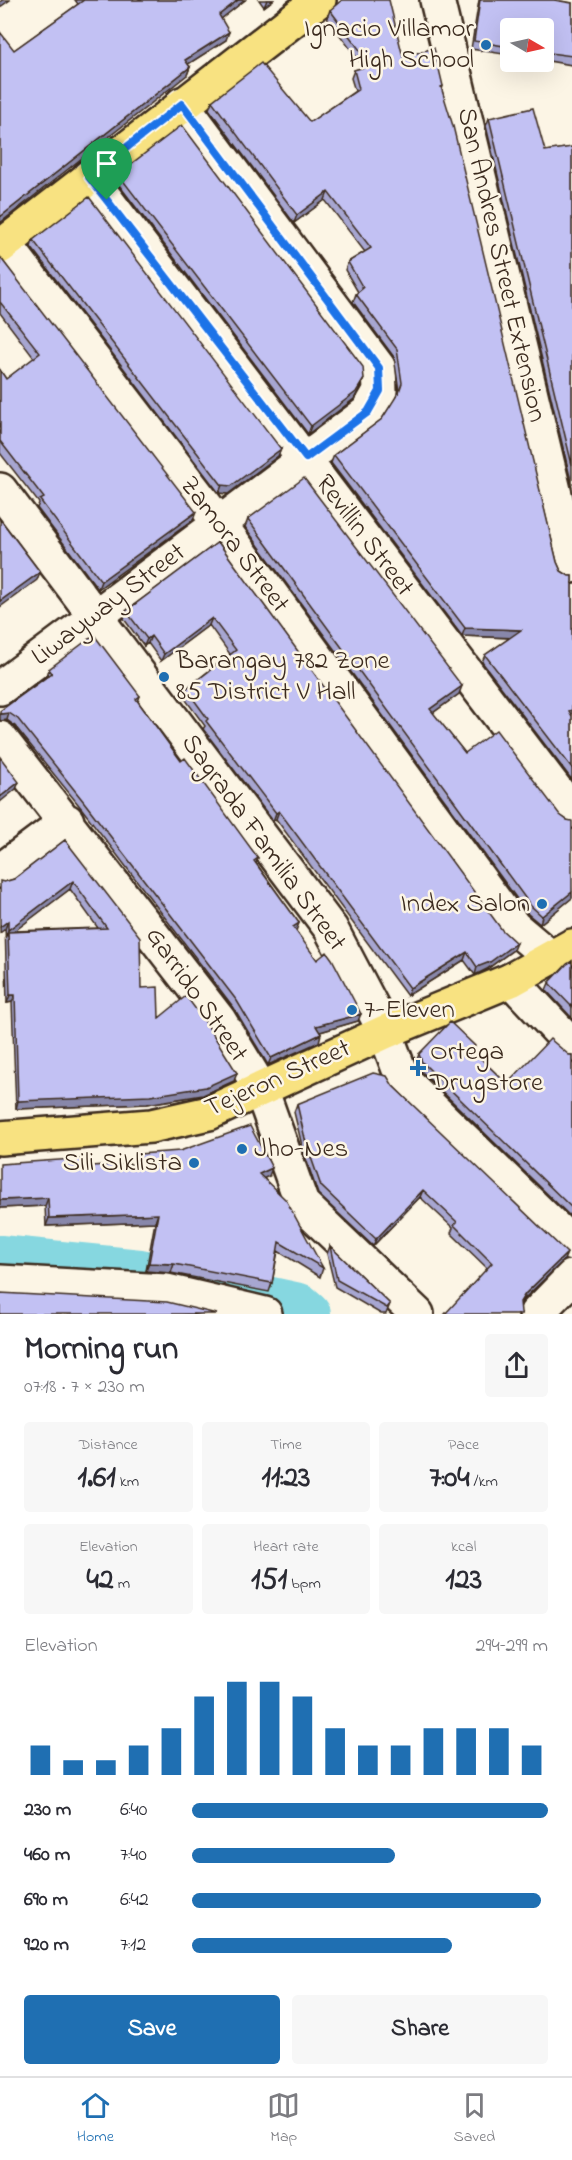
<!DOCTYPE html>
<html lang="en">
<head>
<meta charset="utf-8">
<style>
	body { margin:0; font-family:"Indie Flower",sans-serif; background:#f7f7f7; color:#2b2b33; height:100vh; display:flex; flex-direction:column; font-size:22px; white-space:nowrap }
	* { box-sizing:border-box; margin:0 }
	p { font-size:20px; color:#7c7c81 }
	.icon { flex:none; width:33px; height:33px; fill:none; stroke:currentColor; stroke-width:2; stroke-linecap:round; stroke-linejoin:round }
	.map { position:relative; height:1314px; overflow:hidden }
	.panel { display:flex; flex-direction:column; background:#fff; flex:1 }
	.panel>* { flex:none }
	.needle { width:39px; rotate:99deg }
	.tools { position:absolute; left:500px; top:18px; display:grid; gap:12px }
	.tools a { display:grid; place-items:center; width:54px; height:54px; border-radius:6px; background:#fff; box-shadow:0 6px 24px #0002; font-size:30px }
	.pin { position:absolute; display:grid; place-items:center; width:51px; height:51px; color:#fff; margin:-62px -26px; border-radius:50% 50% 50% 0; rotate:-45deg; box-shadow:0 0 6px #0007 }
	.pin .icon { rotate:45deg }
	.round { display:grid; place-items:center; flex:none; width:63px; height:63px; border-radius:6px; background:#f7f7f7 }
	.headline { display:flex; align-items:center; justify-content:space-between; height:102px; padding:0 24px }
	h1 { font-size:33px; font-weight:800; line-height:45px }
	.metrics { display:grid; grid-template-columns:repeat(3,1fr); gap:9px; height:102px; padding:6px 24px }
	.metrics div { display:grid; align-content:center; border-radius:6px; background:#f7f7f7; text-align:center }
	.metrics b { font-size:30px; font-weight:800 }
	.metrics small { font-size:16px; font-weight:400 }
	.metrics p { font-size:16px }
	.chart { height:168px; padding:12px 24px }
	.chart p { display:flex; justify-content:space-between }
	.chart svg { width:100%; height:108px; margin-top:6px; stroke:#1f6fb2; stroke-width:6 }
	.cta { display:flex; gap:12px; margin-top:auto; padding:12px 24px }
	.cta a { flex:1; height:69px; border-radius:6px; background:#1f6fb2; color:#fff; font-size:24px; font-weight:800; line-height:69px; text-align:center }
	.cta a+a { background:#f7f7f7; color:#2b2b33 }
	ul { padding:0 24px; list-style:none; font-size:20px }
	li { display:grid; grid-template-columns:96px 72px 1fr; align-items:center; height:45px }
	li i { height:15px; border-radius:8px; background:#1f6fb2 }
	.menu { display:flex; justify-content:space-around; align-items:center; height:84px; border-top:2px solid #e1e1e2; background:#fff; font-size:16px; color:#7c7c81 }
	.menu a { display:grid; justify-items:center; gap:3px }
	.menu .selected { color:#1f6fb2 }
	.map>svg:first-child { display:block }
	.lines { fill:none; stroke-linecap:round; stroke-linejoin:round }
	.river { stroke:#86d7e0; stroke-width:48 }
	.minor-casing { stroke:#3b2a1e; stroke-width:38 }
	.major-casing { stroke:#3b2a1e; stroke-width:38 }
	.minor { stroke:#fcf5e5; stroke-width:33 }
	.major { stroke:#f8e281; stroke-width:33 }
	.wall { fill:#a7a6d1; stroke:#3b2a1e; stroke-width:1.5; fill-rule:evenodd }
	.shaded-wall { fill:#8887aa; stroke:#3b2a1e; stroke-width:1.5 }
	.building { fill:#c2c1f3; stroke:#3b2a1e; stroke-width:1.5 }
	.route-casing { stroke:#fff; stroke-width:12 }
	.route { stroke:#1a73e8; stroke-width:8 }
	.poi-dot { fill:#1f6fb2; stroke:#fcf5e5; stroke-width:2 }
	.labels { text-anchor:middle; dominant-baseline:central; stroke-width:5; stroke-linejoin:round; paint-order:stroke }
	.poi-label { font-size:27px; fill:#3b2a1e; stroke:#fcf5e5; text-anchor:start }
	.street-label { font-size:27px; fill:#3b2a1e; stroke:#fcf5e5 }
</style>
</head>
<body>
<div class="map">
<svg width="572" height="1314" viewBox="0 0 572 1314">
	<rect width="100%" height="100%" fill="#fcf5e5"/>
	<filter id="ink" filterUnits="userSpaceOnUse"><feTurbulence type="fractalNoise" baseFrequency=".0167" numOctaves="2"/><feDisplacementMap in="SourceGraphic" scale="12" xChannelSelector="R" yChannelSelector="G"/><feConvolveMatrix kernelMatrix="1 2 1 2 8 2 1 2 1" color-interpolation-filters="sRGB"/></filter>
	<g filter="url(#ink)">
		<g class="lines">
			<path class="river" d="M0 1259 140 1273 299 1307 307 1314"/>
			<g class="minor-casing">
				<path id="minor" d="M437 0 572 566
					M89 177 572 811
					M5 244 219 523 514 927 551 958
					M0 490 331 929 385 1032 403 1080 572 1244
					M0 688 368 412 380 391 379 368 182 104
					M0 738 219 1020 261 1089 302 1204 417 1314
					M0 871 67 821
					M511 980 572 1045
					M0 1282 167 1291 265 1314
					M536 1314 572 1277"/>
			</g>
			<g class="major-casing">
				<path id="major" d="M0 247 319 0
					M0 1138 151 1126 209 1113 385 1032 511 980 572 946"/>
			</g>
			<use href="#minor" class="minor"/>
			<use href="#major" class="major"/>
		</g>
		<path class="wall" d="M75 0H245L221 19 226 40 188 64 190 67 187 75 14 50 78 4Z
			M259 0H273L264 7Z
			M479 0H554L572 3V65L543 60V28H510V55L471 49Z
			M330 10 403 57 443 86 442 90 557 562 561 571 569 576H572V780L482 662 485 655 510 638 462 636 331 463 334 455 382 419 398 395 399 391 394 357 353 302 356 294 358 292 345 270 348 262 365 252 325 200 294 223 209 109 212 101 310 122 355 91 351 78 354 70 364 67 327 18Z
			M489 118 545 151 572 147V485L486 126Z
			M118 174 361 386 354 399 308 434 116 181Z
			M33 240 281 449 278 456 228 494 219 493 31 247Z
			M0 257 193 520 98 589 37 508 39 503 0 453V370L6 379 34 358 0 313Z
			M248 519 459 694 433 713 465 753 567 820 572 898 540 924 528 914 245 527Z
			M218 542 513 950 487 969 475 975 464 960 407 996 276 819 273 821 203 729 205 726 183 696 186 689 230 654 209 625 161 661 148 643 144 646 124 619 126 611Z
			M49 669 140 696 138 702 181 761 258 858 256 863 299 923 295 931 358 1021 320 1032 319 1042 268 1065 234 1008 82 809 15 726 7 720 0 721 47 676Z
			M65 840 141 988 159 1018 234 1081 203 1095 147 1104 16 1109 12 1002 7 1003 4 882 14 879ZM70 889 98 928 14 931Z
			M572 961V1018L546 990 549 983Z
			M473 1051 507 1084 569 1055H572V1218L419 1069 416 1062 419 1054Z
			M393 1086 564 1260 522 1301 521 1305 487 1268 451 1233 453 1228 420 1197 373 1246 318 1194 303 1150 294 1112 297 1104Z
			M139 1154 269 1176 264 1178 323 1268 320 1277 278 1251 272 1283 269 1292 171 1273 146 1271 155 1222 46 1226 45 1206 0 1208 89 1166 136 1164Z
			M330 1246 390 1304 386 1314H381L335 1287 327 1254Z"/>
		<path class="shaded-wall" d="M2 0H10L0 7V2Z
			M238 0H245L216 23 219 15Z
			M267 0H273L264 7Z
			M229 32 226 40 182 68 185 60Z
			M190 67 187 75 0 223V217Z
			M328 192 325 200 294 223 297 215Z
			M364 379 361 386 354 399 308 434 311 426Z
			M281 449 278 456 228 494 219 493 222 485Z
			M196 512 193 520 98 589 101 581Z
			M40 572 37 580 0 607V601Z
			M212 618 209 625 161 661 164 654Z
			M465 628 521 630 518 638 462 636Z
			M151 636 148 643 144 646 147 639Z
			M462 686 459 694 427 717 430 709Z
			M9 713 7 720 0 721V714Z
			M19 782 16 789 0 802V797Z
			M279 811 276 819 273 821 276 813Z
			M73 881 70 889 8 936V932L5 938 8 930Z
			M572 892V898L540 924 542 916Z
			M8 921 5 929 0 933V927Z
			M299 923 296 931 290 935 293 927Z
			M516 943 513 950 487 969 475 975 477 967Z
			M467 952 464 960 407 996 410 988Z
			M10 995H15L12 1002 7 1003Z
			M361 1014 358 1021 313 1034 316 1026Z
			M321 1034 319 1042 268 1065 271 1058Z
			M237 1073 234 1081 203 1095 147 1104 16 1109 18 1101Z
			M272 1168 269 1176 256 1182 259 1174Z
			M423 1190 420 1197 373 1246 376 1239Z
			M48 1198 45 1206 0 1208V1200Z
			M158 1214 155 1222 46 1226 49 1218Z
			M567 1253 564 1260 522 1301 518 1310 525 1294Z
			M149 1263 174 1264 171 1273 146 1271Z"/>
		<path class="building" d="M84 0H238L219 15 229 32 185 60 190 67 0 217V32L14 50Z
			M342 0H389L403 57 434 48 443 86 441 87 453 126 557 562 561 571 569 576H572V710L569 711 572 716V768L485 655 521 630 465 628 334 455 382 419 399 392 402 383 397 349 356 294 363 288 348 262 371 248 328 192 297 215 212 101 261 63 310 122 359 89 354 70 371 65 330 10Z
			M480 0H554L572 3V56L543 52V28H510V47L474 41Z
			M533 108 545 151 572 147V465L489 118Z
			M182 125 363 367 364 379 356 392 311 426 118 174Z
			M89 197 281 449 231 486 222 485 33 240Z
			M0 257 196 512 101 581 40 500 44 498 0 441V370L6 379 40 353 0 302Z
			M304 478 462 686 430 709 465 753 496 730 560 815 567 820 572 821V892L542 916 531 906 248 519Z
			M0 519 40 572 0 601Z
			M218 542 502 930 516 943 490 962 477 967 467 952 410 988 279 811 276 813 206 721 208 719 186 689 236 650 212 618 164 654 151 636 147 639 126 611Z
			M94 635 140 696 136 699 181 761 185 758 258 858 254 861 299 923 293 927 317 960 327 952 332 959 361 1014 316 1026 321 1034 271 1058 237 1001 84 802 18 719 9 713 0 714V711L52 673 49 669Z
			M0 757 19 782 0 797Z
			M65 840 140 937 141 988 158 987 159 1018 186 996 206 1023 237 1073 206 1087 150 1096 18 1101 15 995H10L8 932 107 928 73 881 8 930V921L0 927V881L4 882 14 879Z
			M572 961V1007L549 983 567 964Z
			M450 1022 475 1046 471 1049 507 1084 550 1039 569 1055H572V1208L422 1062 419 1054Z
			M373 1073 387 1076 393 1086 567 1253 525 1294 520 1302 521 1312 522 1314H445L492 1263 454 1225 457 1222 423 1190 376 1239 321 1186 306 1143 297 1104Z
			M250 1126 272 1168 259 1174 286 1200 323 1268 279 1242 272 1283 174 1264 149 1263 158 1214 49 1218 48 1198 0 1200V1164L89 1158V1166L139 1164V1154L180 1151Z
			M330 1246 390 1304 387 1308 337 1280Z
			M0 1293 167 1302 217 1314H0Z"/>
	</g>
	<g class="lines" filter="url(#ink)">
		<g class="route-casing">
			<path id="route" d="M182 104 379 368 380 391 368 412 306 458 89 177Z"/>
		</g>
		<use href="#route" class="route"/>
	</g>
	<g class="poi-dot">
		<circle cx="486" cy="45" r="6"/>
		<circle cx="164" cy="677" r="6"/>
		<circle cx="542" cy="904" r="6"/>
		<circle cx="352" cy="1010" r="6"/>
		<path d="M415 1059h6v6h6v6h-6v6h-6v-6h-6v-6h6z"/>
		<circle cx="242" cy="1149" r="6"/>
		<circle cx="194" cy="1163" r="6"/>
	</g>
	<g class="labels">
		<g class="poi-label">
			<text x="474" y="29" text-anchor="end">Ignacio Villamor<tspan x="474" dy="31">High School</tspan></text>
			<text x="176" y="661">Barangay 782 Zone<tspan x="176" dy="31">85 District V Hall</tspan></text>
			<text x="530" y="904" text-anchor="end">Index Salon</text>
			<text x="364" y="1010">7-Eleven</text>
			<text x="430" y="1052">Ortega<tspan x="430" dy="31">Drugstore</tspan></text>
			<text x="254" y="1149">Jho-Nes</text>
			<text x="182" y="1163" text-anchor="end">Sili Siklista</text>
		</g>
		<g class="street-label">
			<text transform="translate(501 265) rotate(77)">San Andres Street Extension</text>
			<text transform="translate(364 536) rotate(53)">Revillin Street</text>
			<text transform="translate(234 545) rotate(53)">Zamora Street</text>
			<text transform="translate(109 605) rotate(-37)">Liwayway Street</text>
			<text transform="translate(263 843) rotate(54)">Sagrada Familia Street</text>
			<text transform="translate(196 995) rotate(55)">Garrido Street</text>
			<text transform="translate(278 1079) rotate(-24)">Tejeron Street</text>
		</g>
	</g>
</svg>
<div class="tools">
<a><svg class="needle" viewBox="-14 -14 28 28"><path d="M0-13l5 13h-10z" fill="#e53935"/><path d="M0 13l5-13h-10z" fill="#7c7c81"/></svg></a>
</div>
<div class="pin" style="left:107px;top:200px;background:#1e9e55"><svg class="icon" aria-label="arrive" viewBox="0 0 24 24"><path d="M6 21V4h12l-3 4 3 4H6"/></svg></div>
</div>
<section class="panel">
<div class="headline"><div><h1>Morning run</h1><p>07:18 · 7 × 230 m</p></div><a class="round"><svg class="icon" aria-label="share" viewBox="0 0 24 24"><path d="M12 15V3M7 8l5-5 5 5M5 13v7h14v-7"/></svg></a></div>
<div class="metrics">
<div><p>Distance</p><b>1.61<small> km</small></b></div>
<div><p>Time</p><b>11:23</b></div>
<div><p>Pace</p><b>7:04<small> /km</small></b></div>
</div>
<div class="metrics">
<div><p>Elevation</p><b>42<small> m</small></b></div>
<div><p>Heart rate</p><b>151<small> bpm</small></b></div>
<div><p>kcal</p><b>123</b></div>
</div>
<div class="chart"><p><span>Elevation</span>294–299 m</p>
<svg viewBox="0 0 160 44" preserveAspectRatio="none"><path d="M5 44V32M15 44V38M25 44V38M35 44V32M45 44V25M55 44V12M65 44V6M75 44V6M85 44V12M95 44V25M105 44V32M115 44V32M125 44V25M135 44V25M145 44V25M155 44V32"/></svg>
</div>
<ul>
<li><b>230 m</b>6:40<i style="width:100%"></i></li>
<li><b>460 m</b>7:40<i style="width:57%"></i></li>
<li><b>690 m</b>6:42<i style="width:98%"></i></li>
<li><b>920 m</b>7:12<i style="width:73%"></i></li>
</ul>
<div class="cta"><a>Save</a><a>Share</a></div>
</section>
<nav class="menu">
<a class="selected"><svg class="icon" aria-label="home" viewBox="0 0 24 24"><path d="M3 11l9-7 9 7M6 9v11h12V9"/></svg>Home</a>
<a><svg class="icon" aria-label="map" viewBox="0 0 24 24"><path d="M3 6l6-2 6 2 6-2v14l-6 2-6-2-6 2zM9 4v14M15 6v14"/></svg>Map</a>
<a><svg class="icon" aria-label="saved" viewBox="0 0 24 24"><path d="M7 4h10v16l-5-4-5 4z"/></svg>Saved</a>
</nav>
</body>
</html>
